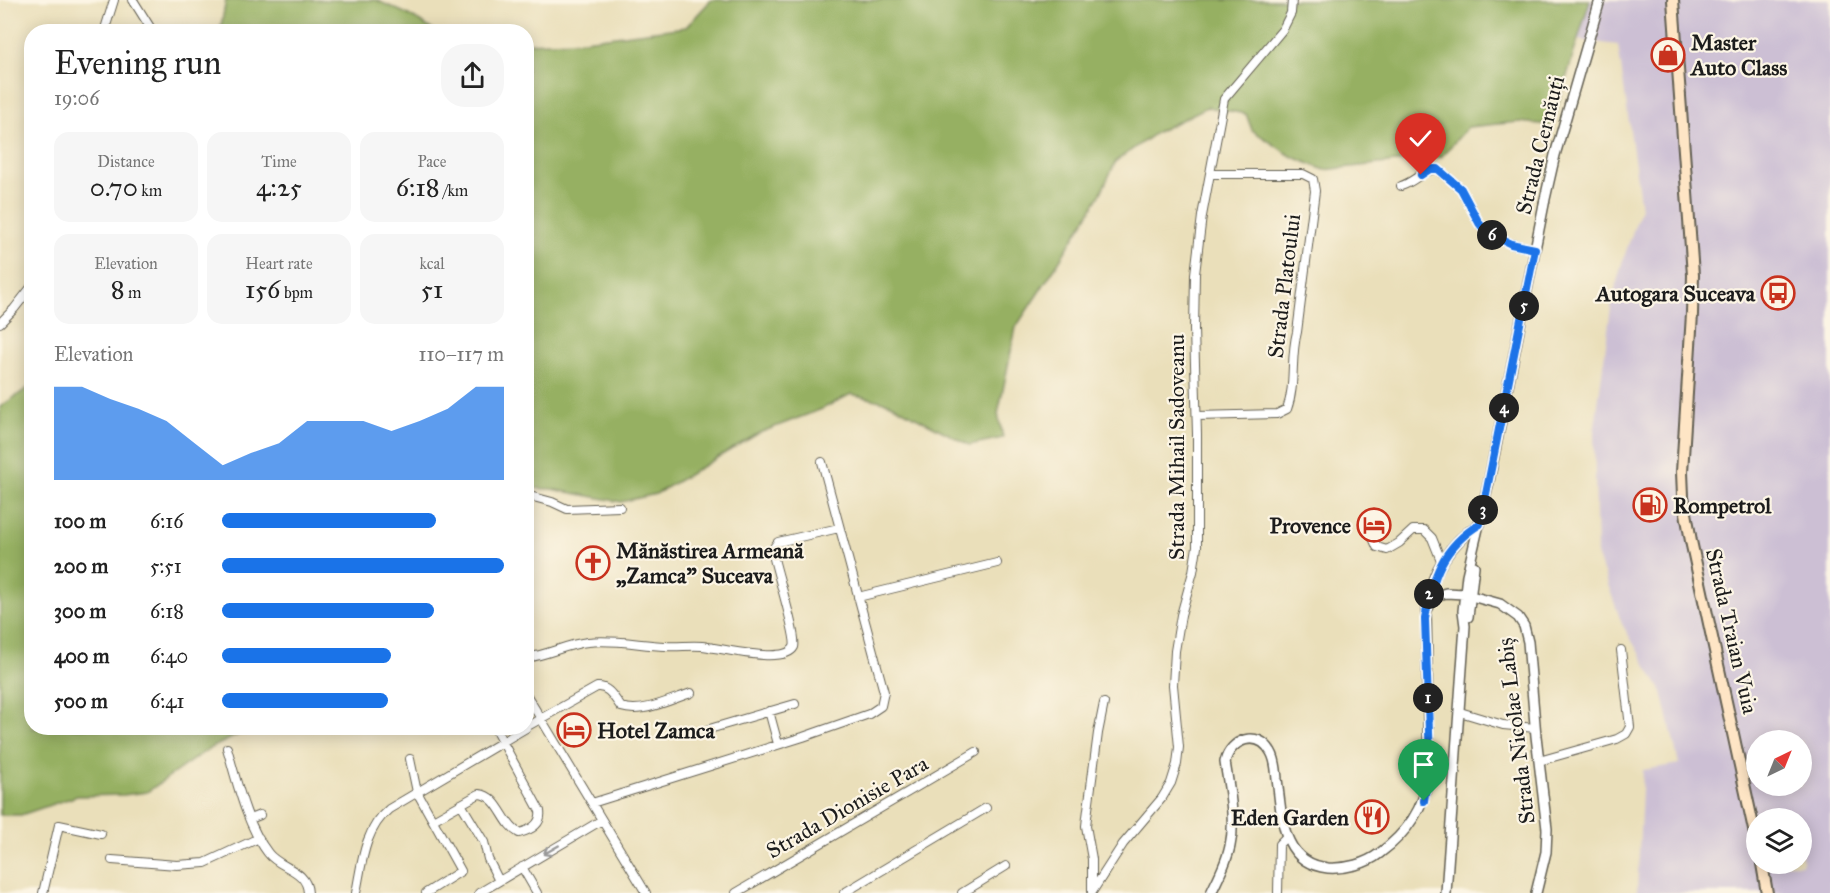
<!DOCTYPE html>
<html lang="en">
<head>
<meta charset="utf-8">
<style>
	body { margin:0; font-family:"IM FELL Great Primer",serif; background:#f6f6f6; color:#222; height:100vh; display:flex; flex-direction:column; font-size:22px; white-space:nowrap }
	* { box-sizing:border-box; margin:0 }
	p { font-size:20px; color:#767676 }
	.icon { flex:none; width:33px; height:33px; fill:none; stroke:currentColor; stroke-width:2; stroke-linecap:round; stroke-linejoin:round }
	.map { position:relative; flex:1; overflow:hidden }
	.sheet { position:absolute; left:24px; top:24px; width:510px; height:711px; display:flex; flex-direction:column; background:#fff; border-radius:24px; box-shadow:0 3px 15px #0003 }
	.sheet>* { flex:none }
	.needle { width:39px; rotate:43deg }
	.controls { position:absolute; left:1746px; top:730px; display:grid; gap:12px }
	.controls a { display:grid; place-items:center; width:66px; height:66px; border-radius:50%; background:#fff; box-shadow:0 3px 15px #0003; font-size:30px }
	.pin { position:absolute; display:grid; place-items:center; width:51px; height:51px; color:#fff; margin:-62px -26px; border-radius:50% 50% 50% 0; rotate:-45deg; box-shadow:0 0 6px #0007 }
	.pin .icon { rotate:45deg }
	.km { position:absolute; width:30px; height:30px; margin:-15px; border-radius:50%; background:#222; color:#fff; font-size:16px; line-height:30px; text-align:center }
	.round { display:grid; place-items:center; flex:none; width:63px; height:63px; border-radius:24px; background:#f6f6f6 }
	.overview { display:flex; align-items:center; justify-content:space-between; height:102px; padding:0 30px }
	h1 { font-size:33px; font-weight:600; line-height:45px }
	.stats { display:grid; grid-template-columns:repeat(3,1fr); gap:9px; height:102px; padding:6px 30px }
	.stats div { display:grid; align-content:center; border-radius:15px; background:#f6f6f6; text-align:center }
	.stats b { font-size:26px; font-weight:600 }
	.stats small { font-size:16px; font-weight:400 }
	.stats p { font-size:16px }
	.chart { height:168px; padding:12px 30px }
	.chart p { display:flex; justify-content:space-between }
	.chart svg { width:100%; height:108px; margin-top:6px; fill:#1a73e8; opacity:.7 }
	ul { padding:0 30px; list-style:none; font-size:20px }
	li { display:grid; grid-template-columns:96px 72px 1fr; align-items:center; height:45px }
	li i { height:15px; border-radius:8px; background:#1a73e8 }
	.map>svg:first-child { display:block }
	.industrial { fill:#ccbfd4; fill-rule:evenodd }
	.forest { fill:#96b062; stroke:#59663f; stroke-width:1.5 }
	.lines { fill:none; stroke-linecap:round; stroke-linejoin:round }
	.minor-casing { stroke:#646053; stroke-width:10 }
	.tertiary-casing { stroke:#646053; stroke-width:12 }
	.secondary-casing { stroke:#646053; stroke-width:14 }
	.minor { stroke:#fff; stroke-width:8 }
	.tertiary { stroke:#fff; stroke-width:9 }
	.secondary { stroke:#fee5c5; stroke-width:10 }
	.oneway { stroke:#999 }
	.route-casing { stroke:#fff; stroke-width:12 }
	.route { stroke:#1a73e8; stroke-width:8 }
	.labels { text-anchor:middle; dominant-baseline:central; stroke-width:4.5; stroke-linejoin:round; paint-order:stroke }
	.poi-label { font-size:22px; font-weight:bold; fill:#1c1c1c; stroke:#fcf5e5; text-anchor:start }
	.street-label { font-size:22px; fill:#1c1c1c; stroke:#fcf5e5 }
</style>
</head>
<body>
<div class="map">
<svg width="1830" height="893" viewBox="0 0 1830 893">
	<rect width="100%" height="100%" fill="#fcf5e5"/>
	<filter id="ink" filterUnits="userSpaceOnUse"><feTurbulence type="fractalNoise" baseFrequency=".0167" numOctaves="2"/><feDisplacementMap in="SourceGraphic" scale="12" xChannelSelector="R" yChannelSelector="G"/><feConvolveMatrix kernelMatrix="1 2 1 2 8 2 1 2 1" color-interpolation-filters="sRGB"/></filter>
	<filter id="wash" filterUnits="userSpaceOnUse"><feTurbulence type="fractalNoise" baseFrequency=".008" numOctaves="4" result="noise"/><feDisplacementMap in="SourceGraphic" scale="24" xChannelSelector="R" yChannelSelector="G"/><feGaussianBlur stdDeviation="1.35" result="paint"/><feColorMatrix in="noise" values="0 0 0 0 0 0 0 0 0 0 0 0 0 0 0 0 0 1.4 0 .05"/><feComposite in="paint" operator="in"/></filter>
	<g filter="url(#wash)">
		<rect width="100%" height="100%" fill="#eadfba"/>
		<path class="industrial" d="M1590 0H1830V893H1637L1643 770 1679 764 1662 692 1622 624 1597 554 1594 433 1612 300 1622 263 1641 208 1618 45 1578 40ZM1756 741H1802V786H1756ZM1756 819H1802V864H1756Z"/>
		<path class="forest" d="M226 0H376L407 14 435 31H220Z
			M711 0H1590L1552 125 1518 122 1468 127 1441 157 1324 170 1291 156 1252 130 1246 114 1207 107 1157 132 1116 161 1099 197 1058 263 1016 327 998 414 1003 438 969 445 889 403 851 394 822 409 759 433 656 494 621 502 551 489 527 488V43L576 41 686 27Z
			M31 386 32 728H252L207 750 147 792 123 795 77 796 21 815H0V407Z"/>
	</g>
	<g filter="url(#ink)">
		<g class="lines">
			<g class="minor-casing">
				<path id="minor" d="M133 0 153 32
					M104 32 114 0
					M1401 186C1415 182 1423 169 1438 169L1461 189 1479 223 1487 232 1511 244 1535 249
					M0 323 14 309 32 286
					M1197 416 1277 414 1287 409C1296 385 1290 358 1297 332L1315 191 1313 179 1303 174H1210
					M526 495 552 502 567 509 620 507
					M1373 538 1377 547 1387 550 1399 543 1413 530H1424L1432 538 1442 563
					M858 597 997 563
					M526 658C548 655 567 644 588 642 614 639 640 645 665 646 677 647 690 645 702 646 720 648 785 665 794 647 798 638 775 567 772 550L778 542 839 528
					M526 694 646 893
					M769 711 778 744
					M1460 712 1503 725 1535 728
					M526 727 597 687C609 686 614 698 621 707 643 714 669 700 691 693
					M706 730 795 704
					M227 748C237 782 246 824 268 853 280 869 307 869 308 893
					M410 759 417 792 461 871 426 893
					M1539 761 1617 739 1626 734 1630 727 1621 650
					M592 803 803 737 869 714 881 706 884 692 822 462
					M461 804 484 842 488 859 499 881
					M250 819 260 815
					M433 820 479 794C500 796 502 824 519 833 531 830 542 824 540 811L495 728
					M112 860 177 865 205 863 259 838
					M522 867 537 893
					M1092 892 1123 844 1162 798 1171 783 1177 764 1179 747 1173 685 1175 651 1181 615 1193 572 1197 547V434L1194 329 1195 274 1202 216 1224 99 1283 29 1291 13 1292 0
					M1092 892V859L1086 826 1087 817 1098 733 1104 703
					M43 893 59 825 101 834
					M356 893C362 863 364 830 389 809L526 728
					M479 893 602 820
					M736 893 976 752
					M844 893 986 808
					M962 893 1006 866
					M1278 893 1279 844 1286 837"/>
			</g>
			<g class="tertiary-casing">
				<path id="tertiary" d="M1426 607C1431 573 1450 542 1480 524
					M1468 617 1474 566
					M1211 893C1218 878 1227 862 1230 846 1236 819 1229 789 1225 762 1230 739 1258 729 1271 752 1276 760 1276 770 1277 779 1282 816 1281 863 1328 868 1346 869 1366 864 1380 853 1407 833 1424 809 1429 775L1426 612 1432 601 1439 595 1446 593 1464 594 1500 604 1518 617 1524 626 1528 642 1536 736 1547 829 1546 852 1536 893
					M1446 893 1465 626 1463 611 1467 575 1488 486 1545 199 1555 155 1600 0"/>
			</g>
			<g class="secondary-casing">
				<path id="secondary" d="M1673 0 1693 275 1692 314 1682 472 1683 496 1691 541 1756 839
					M1762 864 1767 893"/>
			</g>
			<use href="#minor" class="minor"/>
			<use href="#tertiary" class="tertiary"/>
			<use href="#secondary" class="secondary"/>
		</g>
		<defs><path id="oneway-shaft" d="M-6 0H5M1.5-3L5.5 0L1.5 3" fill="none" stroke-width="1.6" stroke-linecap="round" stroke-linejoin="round" transform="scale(1.5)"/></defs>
		<use class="oneway" href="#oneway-shaft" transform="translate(551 850) rotate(150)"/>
	</g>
	<g class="lines" filter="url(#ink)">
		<g class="route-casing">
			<path id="route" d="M1421 175 1430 169H1438L1461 189 1479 223 1486 232 1511 244 1535 249 1480 524C1442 547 1432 578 1425 619L1430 760 1424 801"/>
		</g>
		<use href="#route" class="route"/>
	</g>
	<defs>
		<g id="shop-ring" transform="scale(1.725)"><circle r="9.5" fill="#fcf5e5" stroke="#c8321e" stroke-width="1.5"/><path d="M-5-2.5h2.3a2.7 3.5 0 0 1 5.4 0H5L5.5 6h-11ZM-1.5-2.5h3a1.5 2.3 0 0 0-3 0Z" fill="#c8321e"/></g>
		<g id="bus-ring" transform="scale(1.725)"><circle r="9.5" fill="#fcf5e5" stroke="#c8321e" stroke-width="1.5"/><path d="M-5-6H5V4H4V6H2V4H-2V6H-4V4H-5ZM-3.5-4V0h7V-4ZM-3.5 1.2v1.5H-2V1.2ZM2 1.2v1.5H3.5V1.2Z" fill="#c8321e"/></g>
		<g id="fuel-ring" transform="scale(1.725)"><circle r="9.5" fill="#fcf5e5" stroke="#c8321e" stroke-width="1.5"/><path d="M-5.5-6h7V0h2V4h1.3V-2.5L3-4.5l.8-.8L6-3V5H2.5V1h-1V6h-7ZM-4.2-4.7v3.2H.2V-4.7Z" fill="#c8321e"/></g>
		<g id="hotel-ring" transform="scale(1.725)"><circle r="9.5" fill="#fcf5e5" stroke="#c8321e" stroke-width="1.5"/><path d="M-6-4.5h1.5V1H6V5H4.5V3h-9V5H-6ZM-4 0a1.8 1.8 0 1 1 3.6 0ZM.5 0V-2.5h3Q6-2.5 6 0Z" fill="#c8321e"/></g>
		<g id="church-ring" transform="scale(1.725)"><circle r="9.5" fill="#fcf5e5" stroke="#c8321e" stroke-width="1.5"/><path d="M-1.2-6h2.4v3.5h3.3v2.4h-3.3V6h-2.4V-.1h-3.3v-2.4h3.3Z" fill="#c8321e"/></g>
		<g id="restaurant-ring" transform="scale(1.725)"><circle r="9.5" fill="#fcf5e5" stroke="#c8321e" stroke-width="1.5"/><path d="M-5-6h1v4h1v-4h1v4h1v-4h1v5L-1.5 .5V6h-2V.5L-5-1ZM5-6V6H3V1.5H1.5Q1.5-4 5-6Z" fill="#c8321e"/></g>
	</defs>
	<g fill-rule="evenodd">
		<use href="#shop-ring" x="1668" y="55"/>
		<use href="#bus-ring" x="1778" y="293"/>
		<use href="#fuel-ring" x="1650" y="505"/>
		<use href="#hotel-ring" x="1374" y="525"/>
		<use href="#church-ring" x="593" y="563"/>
		<use href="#hotel-ring" x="574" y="730"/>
		<use href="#restaurant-ring" x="1372" y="817"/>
	</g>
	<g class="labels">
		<g class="poi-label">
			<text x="1691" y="42">Master<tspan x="1691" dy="25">Auto Class</tspan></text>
			<text x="1755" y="293" text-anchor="end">Autogara Suceava</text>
			<text x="1673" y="505">Rompetrol</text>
			<text x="1351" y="525" text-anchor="end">Provence</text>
			<text x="616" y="550">Mănăstirea Armeană<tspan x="616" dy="25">„Zamca” Suceava</tspan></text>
			<text x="597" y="730">Hotel Zamca</text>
			<text x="1349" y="817" text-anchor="end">Eden Garden</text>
		</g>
		<g class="street-label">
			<text transform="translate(1540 145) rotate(-76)">Strada Cernăuți</text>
			<text transform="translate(1284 286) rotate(-83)">Strada Platoului</text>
			<text transform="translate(1176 447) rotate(-90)">Strada Mihail Sadoveanu</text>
			<text transform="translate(1732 631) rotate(77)">Strada Traian Vuia</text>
			<text transform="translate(1516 731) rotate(-97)">Strada Nicolae Labiș</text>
			<text transform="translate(847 807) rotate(-30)">Strada Dionisie Para</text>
		</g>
	</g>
</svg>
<div class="controls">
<a><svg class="needle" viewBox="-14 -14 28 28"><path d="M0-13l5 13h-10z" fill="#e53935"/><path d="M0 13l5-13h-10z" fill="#767676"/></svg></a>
<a><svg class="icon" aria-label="layers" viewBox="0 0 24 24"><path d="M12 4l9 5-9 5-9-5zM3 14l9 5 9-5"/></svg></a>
</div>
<div class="pin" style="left:1424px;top:801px;background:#1e9e55"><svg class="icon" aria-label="arrive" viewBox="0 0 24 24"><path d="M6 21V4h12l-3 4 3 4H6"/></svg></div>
<div class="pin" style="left:1421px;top:175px;background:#d93025"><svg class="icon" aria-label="check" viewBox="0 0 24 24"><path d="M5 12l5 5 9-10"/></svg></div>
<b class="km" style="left:1428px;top:698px">1</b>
<b class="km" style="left:1429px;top:594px">2</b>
<b class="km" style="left:1483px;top:510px">3</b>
<b class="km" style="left:1504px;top:408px">4</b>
<b class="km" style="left:1524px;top:306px">5</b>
<b class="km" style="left:1492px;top:235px">6</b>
<section class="sheet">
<div class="overview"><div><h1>Evening run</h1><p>19:06</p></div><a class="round"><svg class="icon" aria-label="share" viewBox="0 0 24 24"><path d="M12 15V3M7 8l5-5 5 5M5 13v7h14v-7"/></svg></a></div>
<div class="stats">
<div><p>Distance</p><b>0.70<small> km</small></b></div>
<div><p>Time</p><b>4:25</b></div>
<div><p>Pace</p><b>6:18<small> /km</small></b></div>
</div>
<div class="stats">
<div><p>Elevation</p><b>8<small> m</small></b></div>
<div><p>Heart rate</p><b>156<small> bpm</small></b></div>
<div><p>kcal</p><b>51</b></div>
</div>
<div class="chart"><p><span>Elevation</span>110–117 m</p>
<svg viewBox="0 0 160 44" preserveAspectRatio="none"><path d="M0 44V6L10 6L20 11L30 15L40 20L50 29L60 38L70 33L80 29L90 20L100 20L110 20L120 24L130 20L140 15L150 6L160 6V44z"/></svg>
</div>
<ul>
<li><b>100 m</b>6:16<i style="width:76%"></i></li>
<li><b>200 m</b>5:51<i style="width:100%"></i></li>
<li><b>300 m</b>6:18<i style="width:75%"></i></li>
<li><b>400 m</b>6:40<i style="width:60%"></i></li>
<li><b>500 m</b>6:41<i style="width:59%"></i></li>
</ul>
</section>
</div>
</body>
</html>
